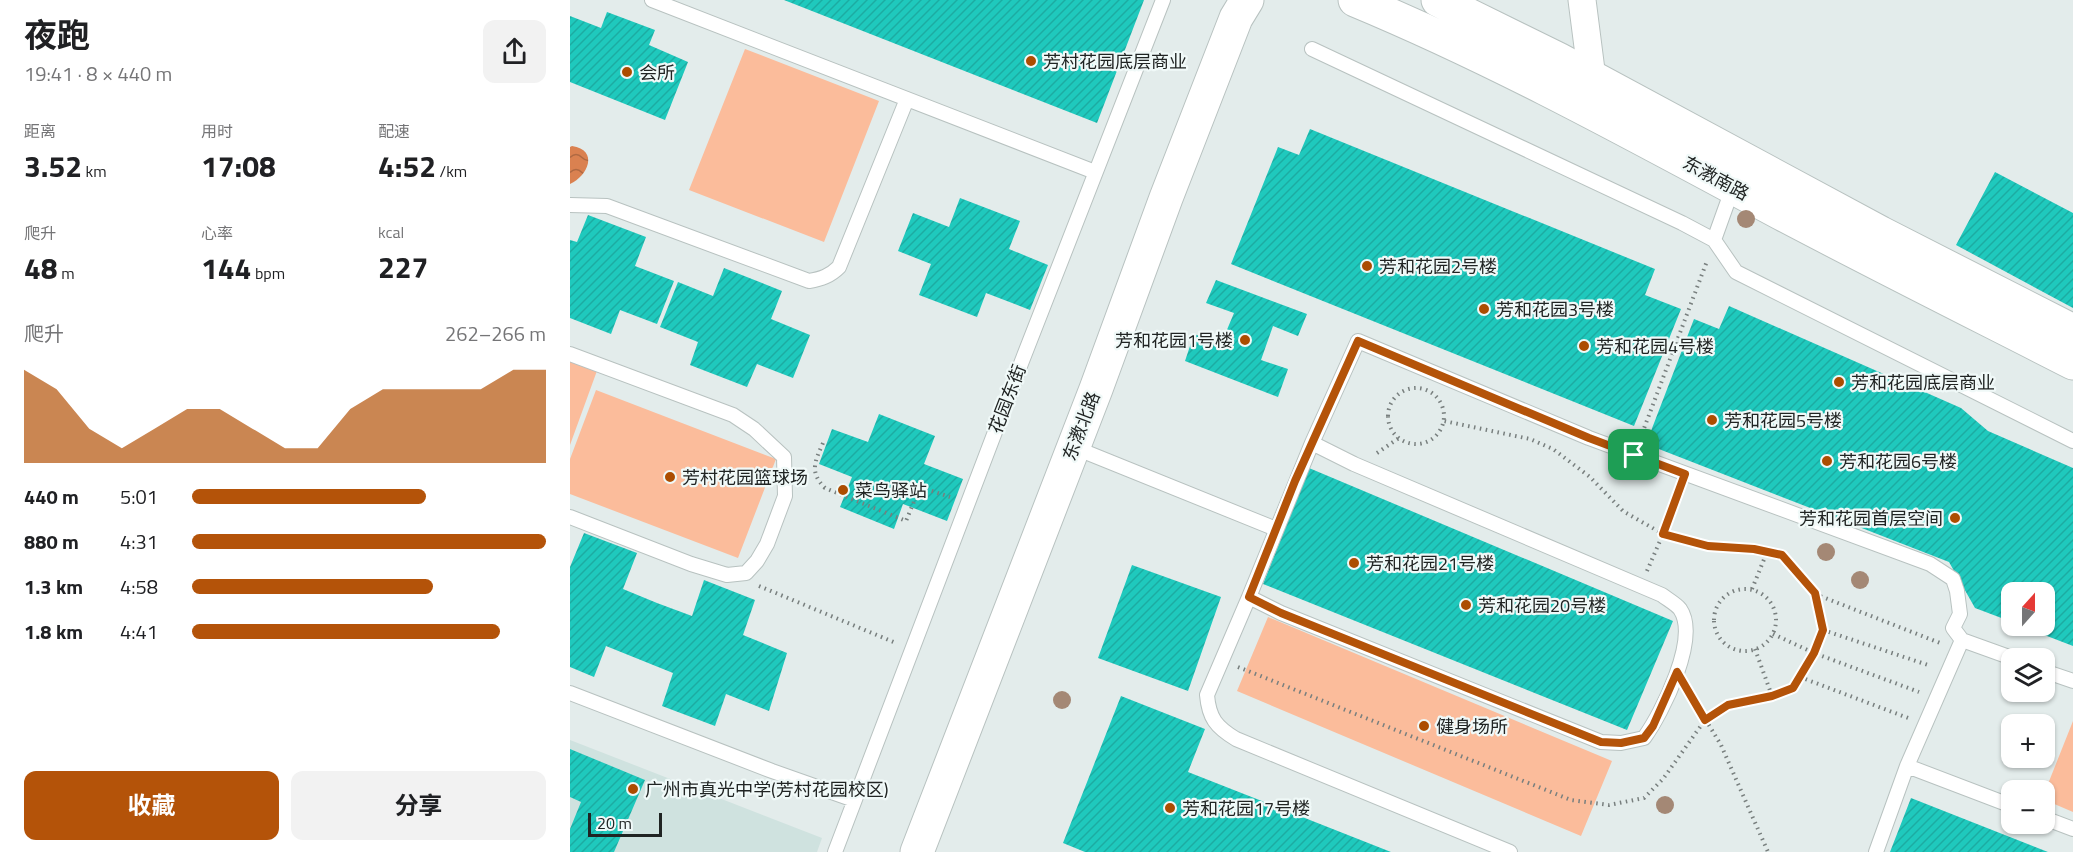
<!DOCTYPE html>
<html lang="zh">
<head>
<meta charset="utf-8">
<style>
	body { margin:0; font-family:"Titillium Web","Noto Sans SC",sans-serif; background:#f2f2f2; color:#202124; height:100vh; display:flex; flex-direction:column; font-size:22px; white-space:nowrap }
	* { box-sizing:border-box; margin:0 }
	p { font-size:20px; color:#757577 }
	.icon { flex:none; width:33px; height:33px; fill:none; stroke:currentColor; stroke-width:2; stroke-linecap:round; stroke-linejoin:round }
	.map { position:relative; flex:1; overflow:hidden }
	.sheet { display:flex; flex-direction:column; background:#fff; width:570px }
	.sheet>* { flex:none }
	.needle { width:39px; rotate:21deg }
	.tools { position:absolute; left:1431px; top:582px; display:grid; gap:12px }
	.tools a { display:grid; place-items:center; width:54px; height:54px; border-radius:12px; background:#fff; box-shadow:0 2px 4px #0004; font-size:30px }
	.scale { position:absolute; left:18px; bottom:15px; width:74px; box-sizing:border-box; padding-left:6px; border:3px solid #202423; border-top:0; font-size:16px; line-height:21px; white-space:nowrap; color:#202423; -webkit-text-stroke:4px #f0f9f8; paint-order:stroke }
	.pin { position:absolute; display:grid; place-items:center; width:51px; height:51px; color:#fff; margin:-26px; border-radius:12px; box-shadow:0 3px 9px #0006 }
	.round { display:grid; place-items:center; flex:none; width:63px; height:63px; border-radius:12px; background:#f2f2f2 }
	.headline { display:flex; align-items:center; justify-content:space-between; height:102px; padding:0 24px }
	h1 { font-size:33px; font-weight:700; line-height:45px }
	.stats { display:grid; grid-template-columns:repeat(3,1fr); gap:9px; height:102px; padding:6px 24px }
	.stats div { display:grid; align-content:center }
	.stats b { font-size:30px; font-weight:700 }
	.stats small { font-size:16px; font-weight:400 }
	.stats p { font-size:16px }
	.chart { height:168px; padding:12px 24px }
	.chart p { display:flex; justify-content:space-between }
	.chart svg { width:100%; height:108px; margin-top:6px; fill:#b45309; opacity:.7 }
	.action { display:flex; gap:12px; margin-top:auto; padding:12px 24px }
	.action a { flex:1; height:69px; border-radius:12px; background:#b45309; color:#fff; font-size:24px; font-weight:700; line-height:69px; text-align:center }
	.action a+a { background:#f2f2f2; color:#202124 }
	ul { padding:0 24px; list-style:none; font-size:20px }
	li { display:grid; grid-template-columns:96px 72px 1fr; align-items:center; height:45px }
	li i { height:15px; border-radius:8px; background:#b45309 }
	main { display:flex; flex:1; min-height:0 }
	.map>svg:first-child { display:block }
	.built { fill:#cfe2df }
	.green { fill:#fbbc9b }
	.water { fill:url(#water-waves) }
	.building { fill:url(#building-hatch) }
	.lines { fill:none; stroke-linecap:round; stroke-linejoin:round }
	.lane-casing { stroke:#b8c2c0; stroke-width:16 }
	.street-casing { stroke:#b8c2c0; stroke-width:29 }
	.secondary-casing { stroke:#b8c2c0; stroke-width:35 }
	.path { stroke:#787f7e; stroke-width:4; stroke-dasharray:1.5 4.5; stroke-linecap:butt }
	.lane { stroke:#fff; stroke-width:14 }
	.street { stroke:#fff; stroke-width:27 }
	.secondary { stroke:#fff; stroke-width:33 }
	.tree { fill:#a48875 }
	.route-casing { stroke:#fff; stroke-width:12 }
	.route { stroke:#b45309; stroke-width:8 }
	.poi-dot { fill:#ac4d01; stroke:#f0f9f8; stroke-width:2 }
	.labels { text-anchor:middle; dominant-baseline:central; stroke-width:4.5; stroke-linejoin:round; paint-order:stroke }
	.poi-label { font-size:18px; fill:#202423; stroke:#f0f9f8; text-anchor:start }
	.street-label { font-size:18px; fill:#202423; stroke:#f0f9f8 }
</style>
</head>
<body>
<main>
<section class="sheet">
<div class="headline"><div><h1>夜跑</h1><p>19:41 · 8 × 440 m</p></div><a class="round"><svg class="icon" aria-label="share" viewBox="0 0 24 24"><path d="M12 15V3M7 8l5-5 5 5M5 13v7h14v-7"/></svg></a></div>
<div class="stats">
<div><p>距离</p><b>3.52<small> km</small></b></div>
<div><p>用时</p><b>17:08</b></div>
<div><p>配速</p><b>4:52<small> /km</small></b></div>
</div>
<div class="stats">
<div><p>爬升</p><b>48<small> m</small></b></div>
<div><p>心率</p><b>144<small> bpm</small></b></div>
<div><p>kcal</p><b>227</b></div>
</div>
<div class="chart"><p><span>爬升</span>262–266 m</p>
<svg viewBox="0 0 160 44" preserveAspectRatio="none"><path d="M0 44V6L10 14L20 30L30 38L40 30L50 22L60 22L70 30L80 38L90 38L100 22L110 14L120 14L130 14L140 14L150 6L160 6V44z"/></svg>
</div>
<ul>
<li><b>440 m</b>5:01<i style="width:66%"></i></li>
<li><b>880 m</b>4:31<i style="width:100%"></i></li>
<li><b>1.3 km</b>4:58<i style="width:68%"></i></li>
<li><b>1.8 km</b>4:41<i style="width:87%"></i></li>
</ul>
<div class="action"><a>收藏</a><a>分享</a></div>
</section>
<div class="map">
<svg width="1503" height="852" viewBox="0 0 1503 852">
	<defs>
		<pattern id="water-waves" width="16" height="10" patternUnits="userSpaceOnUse" patternTransform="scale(1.5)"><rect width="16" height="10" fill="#da8150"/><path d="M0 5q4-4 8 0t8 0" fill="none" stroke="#b06942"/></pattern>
		<pattern id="building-hatch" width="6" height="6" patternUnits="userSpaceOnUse" patternTransform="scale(1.5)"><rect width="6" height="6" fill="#1fc9bd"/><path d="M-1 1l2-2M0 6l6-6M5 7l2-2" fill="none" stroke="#1caca2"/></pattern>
	</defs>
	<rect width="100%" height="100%" fill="#e3eceb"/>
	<path class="built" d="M0 740 252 838 247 852H0Z"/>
	<path class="green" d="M175 49 309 101 254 242 119 190Z
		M0 358 28 368 0 445Z
		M26 390 206 459 168 558 0 494V459Z
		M698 617 1042 761 1011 836 667 691Z
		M1503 721V812L1475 800 1474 794Z"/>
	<path class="water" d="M2 146C29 150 18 176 0 184V147Z"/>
	<path class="building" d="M214 0H574L527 123Z
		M37 12 85 30 79 45 118 62 95 120 0 82V16L31 28Z
		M740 129 1085 269 1075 295 1111 309 1064 426 661 264 708 147 729 155Z
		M1425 172 1503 213V308L1386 245Z
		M390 198 450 221 439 249 478 265 460 310 416 293 407 317 349 295 361 264 328 251 343 213 379 227Z
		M18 215 76 237 65 266 104 281 87 324 50 310 41 334 0 318V240L7 242Z
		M154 268 212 291 201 319 240 335 223 378 187 364 177 387 120 365 128 342 90 327 108 282 143 296Z
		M646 280 737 314 728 336 703 326 691 360 718 369 708 397 615 361 624 334 651 344 664 313 636 303Z
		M1159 306 1391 408 1418 431 1503 468V646L1451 626H1474V592H1442V622L1405 608 1379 562 1076 444 1124 319 1149 329Z
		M309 414 365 436 354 464 393 479 377 521 333 504 324 529 270 507 282 477 249 464 262 429 298 442Z
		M739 468 1103 621 1057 730 693 584Z
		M14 533 67 553 53 589 87 603 122 616 134 580 185 600 173 635 217 653 199 711 156 694 145 726 92 706 103 673 36 646 24 677 0 667V567Z
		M562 565 651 597 618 691 528 658Z
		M551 696 635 729 618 772 821 852H515L493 843Z
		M0 749 75 780 44 852H0V829L11 802 0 797Z
		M1341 798 1478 852H1320Z"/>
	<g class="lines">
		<g class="lane-casing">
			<path id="lane" d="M82 0 525 172
				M742 49 1112 223 1144 240
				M1163 187 1144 240 1166 272 1503 441
				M0 205 37 206 239 281C251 279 260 276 269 267L337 99
				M0 354 163 415 184 429 214 457 215 496 197 544 187 561 176 573 157 575 121 564 0 517
				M503 447 706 529
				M679 597 742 443
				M1474 671 1503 681
				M0 693 202 771 284 800
				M1337 766 1442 806
				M1474 818 1503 829
				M265 852 452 361 593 0
				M940 852 666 739C646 727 639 718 637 695L679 597 711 613 1031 742 1051 743 1074 738C1092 713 1130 638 1110 609 1106 604 1097 599 1092 595L784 464 742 443 788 341 1019 438 1360 564 1383 579 1387 591 1390 614 1383 628 1392 640 1442 658
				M1306 852 1337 766 1392 640"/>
		</g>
		<g class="street-casing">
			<path id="street" d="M1012 0 1022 78"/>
		</g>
		<g class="secondary-casing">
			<path id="secondary" d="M785 0C934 62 1074 140 1216 216 1311 266 1407 314 1503 363
				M868 0 988 59 1311 233 1503 331
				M347 852 526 389 596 198 666 18 677 0"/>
		</g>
		<path class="path" d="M818 416a28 28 0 1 1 56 0a28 28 0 1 1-56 0Z
			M1070 439 1137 261
			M253 443C245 461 239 472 255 488L336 521 350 487 380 497
			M807 453 829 438
			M1077 571 1093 534 1109 491
			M189 586 326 643
			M1182 589 1197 552
			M1144 620a31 31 0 1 1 62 0a31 31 0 1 1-62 0Z
			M1245 594 1370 643
			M1253 630 1361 666
			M1203 634 1244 653 1349 692
			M1185 649 1202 696
			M668 667 1001 800 1039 805 1074 798 1093 779 1135 720 1158 705 1202 696 1223 688 1244 653 1253 630 1245 593 1212 556 1184 549 1138 546 1093 534 1053 511 1020 477 983 449 960 439 874 421
			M1230 677 1338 718
			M1120 694 1151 745 1198 852"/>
		<use href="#lane" class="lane"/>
		<use href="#street" class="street"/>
		<use href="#secondary" class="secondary"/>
	</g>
	<g class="tree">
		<circle cx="1176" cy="219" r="9"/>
		<circle cx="1256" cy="552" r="9"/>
		<circle cx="1290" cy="580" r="9"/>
		<circle cx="492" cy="700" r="9"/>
		<circle cx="1095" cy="805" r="9"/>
	</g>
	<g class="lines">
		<g class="route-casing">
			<path id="route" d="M788 341 1019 438 1115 474 1093 534 1138 546 1184 549 1212 555 1245 593 1253 630 1244 653 1223 688 1202 696 1158 705 1135 720 1107 672 1083 726 1074 738 1051 743 1031 742 711 613 679 597 725 481Z"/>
		</g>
		<use href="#route" class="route"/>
	</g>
	<g class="poi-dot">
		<circle cx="461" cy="61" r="6"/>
		<circle cx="57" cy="72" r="6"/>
		<circle cx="797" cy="266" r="6"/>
		<circle cx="914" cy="309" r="6"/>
		<circle cx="675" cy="340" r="6"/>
		<circle cx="1014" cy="346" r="6"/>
		<circle cx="1269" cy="382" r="6"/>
		<circle cx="1142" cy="420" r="6"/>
		<circle cx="1257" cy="461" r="6"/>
		<circle cx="100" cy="477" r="6"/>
		<circle cx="273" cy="490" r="6"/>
		<circle cx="1385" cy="518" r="6"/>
		<circle cx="784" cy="563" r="6"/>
		<circle cx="896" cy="605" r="6"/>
		<circle cx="854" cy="726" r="6"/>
		<circle cx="63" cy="789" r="6"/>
		<circle cx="600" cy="808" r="6"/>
	</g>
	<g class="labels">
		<g class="poi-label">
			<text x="473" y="61">芳村花园底层商业</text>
			<text x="69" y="72">会所</text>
			<text x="809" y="266">芳和花园2号楼</text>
			<text x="926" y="309">芳和花园3号楼</text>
			<text x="663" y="340" text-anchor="end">芳和花园1号楼</text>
			<text x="1026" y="346">芳和花园4号楼</text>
			<text x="1281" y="382">芳和花园底层商业</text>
			<text x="1154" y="420">芳和花园5号楼</text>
			<text x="1269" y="461">芳和花园6号楼</text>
			<text x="112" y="477">芳村花园篮球场</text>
			<text x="285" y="490">菜鸟驿站</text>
			<text x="1373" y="518" text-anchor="end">芳和花园首层空间</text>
			<text x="796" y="563">芳和花园21号楼</text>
			<text x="908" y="605">芳和花园20号楼</text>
			<text x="866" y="726">健身场所</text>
			<text x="75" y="789">广州市真光中学(芳村花园校区)</text>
			<text x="612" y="808">芳和花园17号楼</text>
		</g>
		<g class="street-label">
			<text transform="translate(1146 178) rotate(28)">东漖南路</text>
			<text transform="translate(437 399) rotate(-69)">花园东街</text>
			<text transform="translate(511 426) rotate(-69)">东漖北路</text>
		</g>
	</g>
</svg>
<div class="tools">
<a><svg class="needle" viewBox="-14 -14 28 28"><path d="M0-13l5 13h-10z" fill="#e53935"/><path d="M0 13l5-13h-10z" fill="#757577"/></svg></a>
<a><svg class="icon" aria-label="layers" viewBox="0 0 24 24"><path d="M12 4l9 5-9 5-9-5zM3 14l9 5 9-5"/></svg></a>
<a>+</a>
<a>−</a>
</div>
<div class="scale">20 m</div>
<div class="pin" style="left:1064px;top:455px;background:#1e9e55"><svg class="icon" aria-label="arrive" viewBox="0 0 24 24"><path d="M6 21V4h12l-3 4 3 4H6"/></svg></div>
</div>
</main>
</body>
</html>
